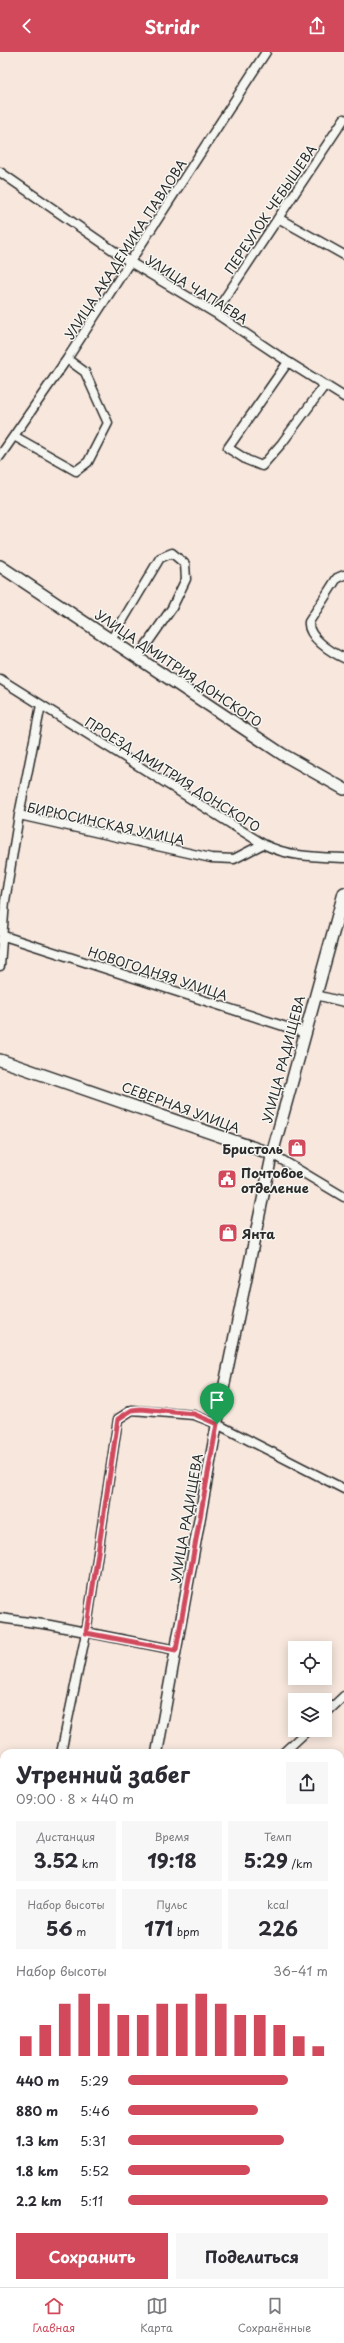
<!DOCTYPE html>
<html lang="ru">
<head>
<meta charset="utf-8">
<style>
	body { margin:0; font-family:"Playpen Sans",sans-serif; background:#f7f7f7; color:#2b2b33; height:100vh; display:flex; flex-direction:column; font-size:15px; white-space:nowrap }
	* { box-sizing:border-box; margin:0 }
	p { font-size:13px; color:#7c7c81 }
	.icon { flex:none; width:22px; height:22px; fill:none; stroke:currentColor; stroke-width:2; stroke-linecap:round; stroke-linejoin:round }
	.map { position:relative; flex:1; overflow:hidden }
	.panel { position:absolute; left:0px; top:1697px; width:344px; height:538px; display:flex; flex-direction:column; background:#fff; border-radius:12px 12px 0 0; box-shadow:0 2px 10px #0003 }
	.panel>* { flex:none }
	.fabs { position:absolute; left:288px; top:1589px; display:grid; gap:8px }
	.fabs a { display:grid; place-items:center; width:44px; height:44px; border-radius:0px; background:#fff; box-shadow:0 2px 10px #0003; font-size:20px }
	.pin { position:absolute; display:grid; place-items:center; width:34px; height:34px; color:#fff; margin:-41px -17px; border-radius:50% 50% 50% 0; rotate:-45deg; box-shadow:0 0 4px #0007 }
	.pin .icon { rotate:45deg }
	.round { display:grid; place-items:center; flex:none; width:42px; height:42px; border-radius:0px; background:#f7f7f7 }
	.overview { display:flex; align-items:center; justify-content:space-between; height:68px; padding:0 16px }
	h1 { font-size:22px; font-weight:700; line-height:30px }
	.stats { display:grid; grid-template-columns:repeat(3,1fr); gap:6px; height:68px; padding:4px 16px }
	.stats div { display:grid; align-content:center; border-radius:0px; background:#f7f7f7; text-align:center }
	.stats b { font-size:20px; font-weight:700 }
	.stats small { font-size:11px; font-weight:400 }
	.stats p { font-size:11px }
	.chart { height:112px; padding:8px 16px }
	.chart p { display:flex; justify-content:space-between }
	.chart svg { width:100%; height:72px; margin-top:4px; stroke:#d1495b; stroke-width:6 }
	.primary-button { display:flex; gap:8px; margin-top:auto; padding:8px 16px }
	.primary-button a { flex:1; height:46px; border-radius:0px; background:#d1495b; color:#fff; font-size:16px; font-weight:700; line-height:46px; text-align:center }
	.primary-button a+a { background:#f7f7f7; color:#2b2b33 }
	ul { padding:0 16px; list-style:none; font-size:13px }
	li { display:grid; grid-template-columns:64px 48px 1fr; align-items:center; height:30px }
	li i { height:10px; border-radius:5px; background:#d1495b }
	header { display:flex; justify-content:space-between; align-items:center; height:52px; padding:0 16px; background:#d1495b; color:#fff; font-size:18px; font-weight:700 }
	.tabs { display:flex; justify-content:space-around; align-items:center; height:56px; border-top:1px solid #e1e1e2; background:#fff; font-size:11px; color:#7c7c81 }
	.tabs a { display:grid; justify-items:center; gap:2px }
	.tabs .selected { color:#d1495b }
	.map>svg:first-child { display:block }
	.grass { fill:url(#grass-dots); stroke:#768c6a }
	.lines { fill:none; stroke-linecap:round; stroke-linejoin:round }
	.minor-casing { stroke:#2b2b2b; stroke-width:11 }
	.tertiary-casing { stroke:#2b2b2b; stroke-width:13 }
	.secondary-casing { stroke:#2b2b2b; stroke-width:14 }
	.minor { stroke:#f6f6f2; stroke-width:8 }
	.tertiary { stroke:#f6f6f2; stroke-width:10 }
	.secondary { stroke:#f6f6f2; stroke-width:11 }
	.route-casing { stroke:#fff; stroke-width:8 }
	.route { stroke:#d1495b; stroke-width:5 }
	.labels { text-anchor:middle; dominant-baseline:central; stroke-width:3; stroke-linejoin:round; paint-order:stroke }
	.street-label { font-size:13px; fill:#2b2b2b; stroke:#f6f6f2 }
	.poi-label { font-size:13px; font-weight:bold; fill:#2b2b2b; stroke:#f6f6f2; text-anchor:start }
</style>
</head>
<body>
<header><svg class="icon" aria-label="back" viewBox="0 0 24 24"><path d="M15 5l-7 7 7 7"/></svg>Stridr<svg class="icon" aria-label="share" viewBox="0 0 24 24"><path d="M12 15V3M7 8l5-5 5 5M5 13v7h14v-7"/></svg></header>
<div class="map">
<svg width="344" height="2235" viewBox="0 0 344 2235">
	<defs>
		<pattern id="grass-dots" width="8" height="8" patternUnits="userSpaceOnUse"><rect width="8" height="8" fill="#c0edaa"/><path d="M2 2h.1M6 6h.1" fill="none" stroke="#a5cb92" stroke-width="1.8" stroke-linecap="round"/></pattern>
	</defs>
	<rect width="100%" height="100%" fill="#f7e7dd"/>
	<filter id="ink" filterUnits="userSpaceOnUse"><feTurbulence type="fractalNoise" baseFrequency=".025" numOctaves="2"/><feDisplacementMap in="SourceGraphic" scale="8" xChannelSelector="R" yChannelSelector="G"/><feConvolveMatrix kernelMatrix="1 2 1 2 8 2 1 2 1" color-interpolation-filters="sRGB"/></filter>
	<g filter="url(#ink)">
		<path class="grass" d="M0 1755 4 1759V2054L0 2053Z
			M4 2066V2231H340V2114L344 2118V2235H0V2070Z"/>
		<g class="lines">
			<g class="minor-casing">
				<path id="minor" d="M0 120 130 210 215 261 288 310 344 345
					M278 166 344 203
					M215 261 344 67
					M288 310 228 396 247 408 262 414 282 391 325 333
					M14 384 76 419 88 410 108 371 85 320 67 307
					M0 404 67 307 266 0
					M344 523 337 526 309 570C307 585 331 600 344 606
					M111 588 160 506 172 501 185 512 186 527 172 556 137 606
					M0 627 263 792C289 805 315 805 344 806
					M19 763 41 653
					M4 884 305 981
					M0 914 5 849 19 763 211 806 234 807 263 792
					M316 943 344 950
					M272 1102 344 1145
					M0 1566 50 1573 176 1598
					M325 1662 344 1644
					M61 1701 86 1581 118 1367 132 1358 194 1363 217 1372 344 1437
					M283 1701 308 1678
					M0 1739 4 1743
					M340 2095 344 2099"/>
			</g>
			<g class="tertiary-casing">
				<path id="tertiary" d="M157 1701 222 1344 272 1102"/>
			</g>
			<g class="secondary-casing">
				<path id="secondary" d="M0 514 282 702 344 737
					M0 1008 272 1102 344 841"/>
			</g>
			<use href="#minor" class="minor"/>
			<use href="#tertiary" class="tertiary"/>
			<use href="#secondary" class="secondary"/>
		</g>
	</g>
	<g class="lines" filter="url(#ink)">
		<g class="route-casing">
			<path id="route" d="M141 1357 194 1362 217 1372 176 1598 86 1581 118 1367 132 1358Z"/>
		</g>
		<use href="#route" class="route"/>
	</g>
	<defs>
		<g id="shop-square" transform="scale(1)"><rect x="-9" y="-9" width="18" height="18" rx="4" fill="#d1495b" stroke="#f6f6f2"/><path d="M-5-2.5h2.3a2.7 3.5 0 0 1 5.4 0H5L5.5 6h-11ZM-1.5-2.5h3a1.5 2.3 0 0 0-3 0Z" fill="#fff"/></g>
		<g id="civic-square" transform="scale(1)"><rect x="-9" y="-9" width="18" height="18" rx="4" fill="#d1495b" stroke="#f6f6f2"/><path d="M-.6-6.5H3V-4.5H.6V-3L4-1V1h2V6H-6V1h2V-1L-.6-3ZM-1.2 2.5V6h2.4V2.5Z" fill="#fff"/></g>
	</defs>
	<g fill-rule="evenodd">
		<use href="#shop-square" x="297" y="1096"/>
		<use href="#civic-square" x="227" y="1127"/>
		<use href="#shop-square" x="228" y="1181"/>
	</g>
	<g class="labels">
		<g class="street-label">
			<text transform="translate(270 157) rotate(-56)">ПЕРЕУЛОК ЧЕБЫШЕВА</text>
			<text transform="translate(125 197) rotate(-57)">УЛИЦА АКАДЕМИКА ПАВЛОВА</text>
			<text transform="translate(197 237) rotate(32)">УЛИЦА ЧАПАЕВА</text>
			<text transform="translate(179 616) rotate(34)">УЛИЦА ДМИТРИЯ ДОНСКОГО</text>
			<text transform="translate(173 722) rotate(32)">ПРОЕЗД ДМИТРИЯ ДОНСКОГО</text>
			<text transform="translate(106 771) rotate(12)">БИРЮСИНСКАЯ УЛИЦА</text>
			<text transform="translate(158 921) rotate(18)">НОВОГОДНЯЯ УЛИЦА</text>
			<text transform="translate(283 1007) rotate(-75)">УЛИЦА РАДИЩЕВА</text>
			<text transform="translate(181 1055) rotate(20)">СЕВЕРНАЯ УЛИЦА</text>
			<text transform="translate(186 1466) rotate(-80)">УЛИЦА РАДИЩЕВА</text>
		</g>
		<g class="poi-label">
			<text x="283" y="1096" text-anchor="end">Бристоль</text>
			<text x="241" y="1120">Почтовое<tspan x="241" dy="15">отделение</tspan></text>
			<text x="242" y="1181">Янта</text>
		</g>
	</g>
</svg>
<div class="fabs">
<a><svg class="icon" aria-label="locate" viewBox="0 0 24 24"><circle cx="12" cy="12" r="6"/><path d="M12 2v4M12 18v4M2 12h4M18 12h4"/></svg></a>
<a><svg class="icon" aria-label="layers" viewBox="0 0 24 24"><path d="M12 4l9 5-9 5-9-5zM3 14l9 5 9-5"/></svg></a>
</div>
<div class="pin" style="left:217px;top:1372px;background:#1e9e55"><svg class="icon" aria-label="arrive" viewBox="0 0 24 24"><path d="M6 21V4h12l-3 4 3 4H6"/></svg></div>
<section class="panel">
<div class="overview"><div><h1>Утренний забег</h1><p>09:00 · 8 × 440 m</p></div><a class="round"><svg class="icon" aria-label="share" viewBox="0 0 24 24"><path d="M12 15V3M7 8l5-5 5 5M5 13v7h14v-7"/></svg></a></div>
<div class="stats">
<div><p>Дистанция</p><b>3.52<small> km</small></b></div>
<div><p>Время</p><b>19:18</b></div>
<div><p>Темп</p><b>5:29<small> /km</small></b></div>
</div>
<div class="stats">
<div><p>Набор высоты</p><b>56<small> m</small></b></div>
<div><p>Пульс</p><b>171<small> bpm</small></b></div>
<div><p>kcal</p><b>226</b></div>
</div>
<div class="chart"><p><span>Набор высоты</span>36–41 m</p>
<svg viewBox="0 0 160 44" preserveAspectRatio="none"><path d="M5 44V32M15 44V25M25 44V12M35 44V6M45 44V12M55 44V19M65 44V19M75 44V12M85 44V12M95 44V6M105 44V12M115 44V19M125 44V19M135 44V25M145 44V32M155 44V38"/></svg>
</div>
<ul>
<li><b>440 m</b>5:29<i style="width:80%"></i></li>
<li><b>880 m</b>5:46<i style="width:65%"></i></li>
<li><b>1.3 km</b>5:31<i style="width:78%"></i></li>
<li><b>1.8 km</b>5:52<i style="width:61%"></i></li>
<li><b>2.2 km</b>5:11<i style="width:100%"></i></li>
</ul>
<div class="primary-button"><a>Сохранить</a><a>Поделиться</a></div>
</section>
</div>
<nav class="tabs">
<a class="selected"><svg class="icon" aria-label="home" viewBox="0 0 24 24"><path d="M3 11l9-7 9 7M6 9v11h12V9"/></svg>Главная</a>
<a><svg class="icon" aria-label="map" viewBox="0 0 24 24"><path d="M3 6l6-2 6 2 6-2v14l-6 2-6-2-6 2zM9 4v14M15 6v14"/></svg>Карта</a>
<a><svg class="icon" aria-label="saved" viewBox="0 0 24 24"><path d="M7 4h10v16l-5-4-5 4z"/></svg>Сохранённые</a>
</nav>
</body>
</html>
